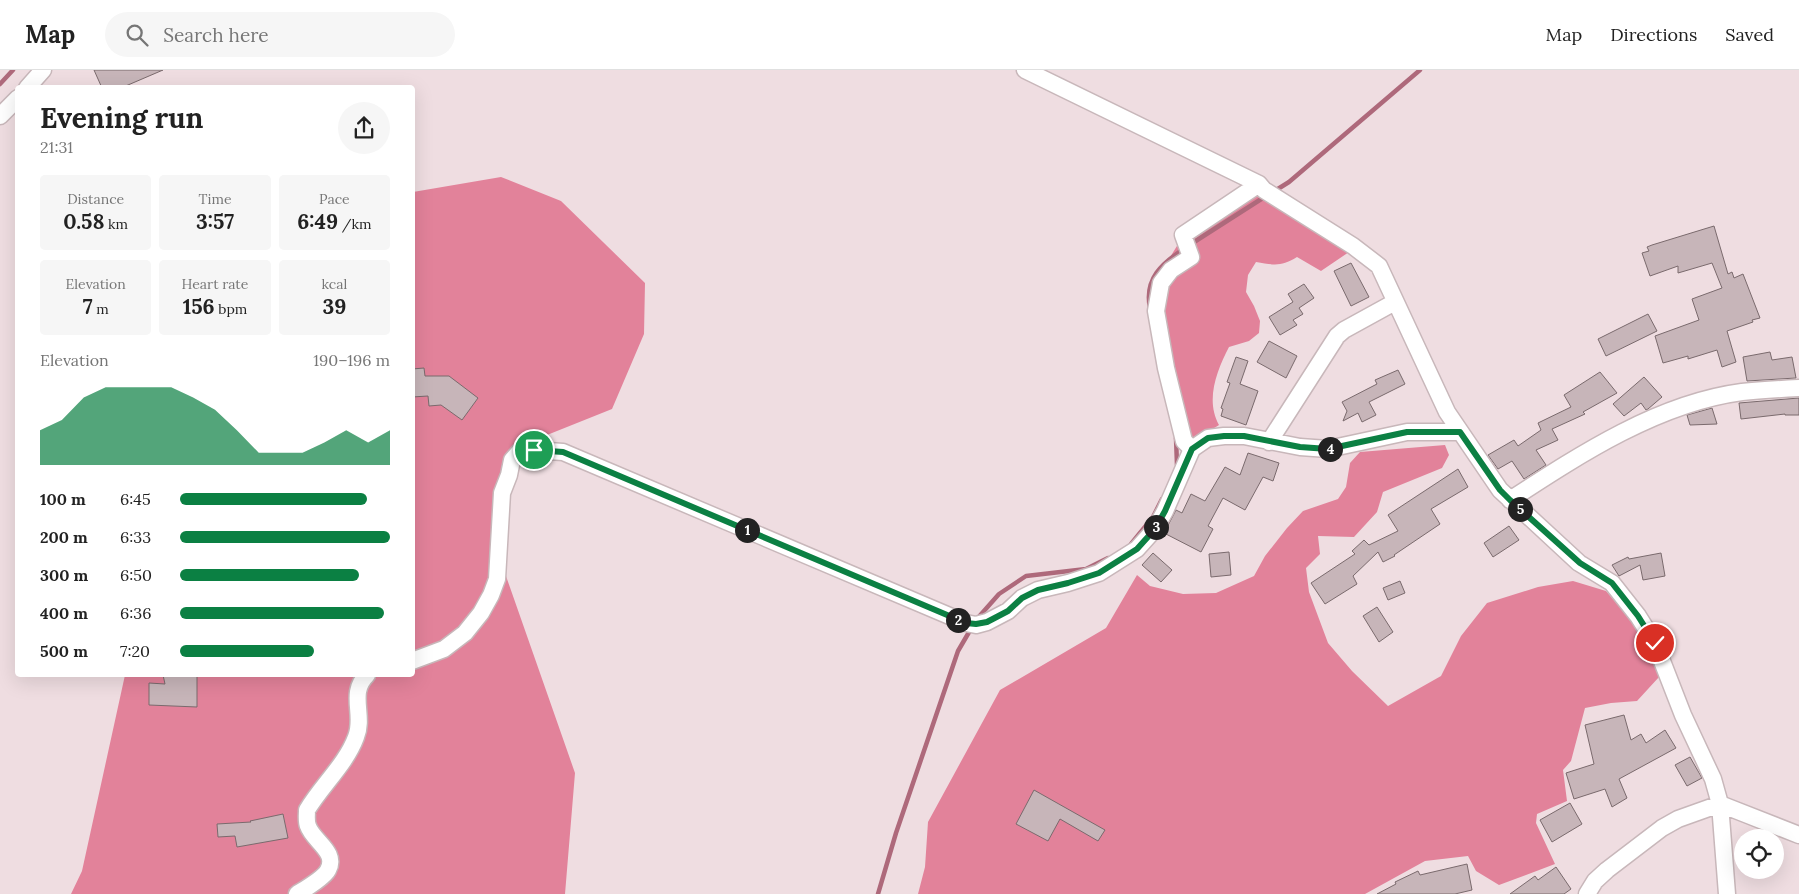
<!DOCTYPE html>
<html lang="en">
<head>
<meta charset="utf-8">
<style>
	body { margin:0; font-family:Lora,serif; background:#f6f6f6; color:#222; height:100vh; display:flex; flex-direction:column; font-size:19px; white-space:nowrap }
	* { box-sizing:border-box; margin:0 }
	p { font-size:16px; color:#767676 }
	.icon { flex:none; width:28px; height:28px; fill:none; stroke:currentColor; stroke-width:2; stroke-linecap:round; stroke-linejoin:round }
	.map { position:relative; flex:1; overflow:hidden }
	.sheet { position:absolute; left:15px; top:15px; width:400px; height:592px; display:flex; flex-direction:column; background:#fff; border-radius:5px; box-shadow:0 5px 20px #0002 }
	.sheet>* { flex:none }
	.fabs { position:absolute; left:1734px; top:759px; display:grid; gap:10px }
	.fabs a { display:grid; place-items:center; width:50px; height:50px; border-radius:50%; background:#fff; box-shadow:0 5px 20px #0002; font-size:25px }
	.pin { position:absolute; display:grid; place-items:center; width:42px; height:42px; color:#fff; margin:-21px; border:2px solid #fff; border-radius:50%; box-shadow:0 1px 5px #0007 }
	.km { position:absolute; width:25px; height:25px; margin:-12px; border-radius:50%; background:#222; color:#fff; font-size:14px; line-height:25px; text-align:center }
	.round { display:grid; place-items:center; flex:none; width:52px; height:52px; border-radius:26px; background:#f6f6f6 }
	.summary { display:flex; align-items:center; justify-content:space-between; height:85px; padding:0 25px }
	h1 { font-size:28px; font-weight:700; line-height:38px }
	.stats { display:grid; grid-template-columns:repeat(3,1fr); gap:8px; height:85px; padding:5px 25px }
	.stats div { display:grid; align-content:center; border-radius:5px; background:#f6f6f6; text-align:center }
	.stats b { font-size:21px; font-weight:700 }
	.stats small { font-size:14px; font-weight:400 }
	.stats p { font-size:14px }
	.chart { height:140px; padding:10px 25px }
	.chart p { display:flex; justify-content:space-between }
	.chart svg { width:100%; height:90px; margin-top:5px; fill:#0b8043; opacity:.7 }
	ul { padding:0 25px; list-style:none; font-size:16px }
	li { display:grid; grid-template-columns:80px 60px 1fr; align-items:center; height:38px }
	li i { height:12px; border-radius:6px; background:#0b8043 }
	header { display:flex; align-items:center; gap:30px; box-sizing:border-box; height:70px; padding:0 25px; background:#fff; border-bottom:1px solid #e0e0e0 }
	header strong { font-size:24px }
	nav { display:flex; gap:28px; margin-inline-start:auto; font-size:18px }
	.search { width:350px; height:45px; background:#f6f6f6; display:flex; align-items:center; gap:12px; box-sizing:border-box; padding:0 18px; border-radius:28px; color:#767676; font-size:19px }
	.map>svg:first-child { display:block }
	.forest { fill:#e2829a }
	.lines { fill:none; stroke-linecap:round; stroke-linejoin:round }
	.stream { stroke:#ae697b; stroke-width:4.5 }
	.building { fill:#c7b5b9; stroke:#7a6a6d }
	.minor-casing { stroke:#c8b7ba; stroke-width:19 }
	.minor { stroke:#fff; stroke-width:16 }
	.route-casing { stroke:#fff; stroke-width:10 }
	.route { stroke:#0b8043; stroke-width:6 }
</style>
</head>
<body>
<header>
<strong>Map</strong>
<div class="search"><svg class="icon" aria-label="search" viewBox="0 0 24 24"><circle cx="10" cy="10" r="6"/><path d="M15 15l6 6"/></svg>Search here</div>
<nav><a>Map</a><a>Directions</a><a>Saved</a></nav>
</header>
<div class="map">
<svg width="1799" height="824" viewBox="0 0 1799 824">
	<rect width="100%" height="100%" fill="#efdde1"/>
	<path class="forest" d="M501 107 561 131 645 213 644 264 612 339 532 371 510 409 500 489 575 703 565 824H71L82 801 125 605H412L413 122Z
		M1256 123 1349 182 1321 201 1297 187C1281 197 1274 195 1256 192L1248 205 1246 222 1254 236 1260 251 1259 263 1249 271 1229 277C1217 300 1205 330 1219 355L1192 372 1161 245V202L1180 171Z
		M1445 375 1449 385 1442 398 1383 422 1377 442 1354 467 1318 466 1320 484 1306 498 1309 522 1328 573 1352 601 1388 636 1441 606 1461 566 1487 533 1538 517 1573 511 1606 521 1640 560 1659 607 1637 631 1611 633 1585 638 1571 691 1563 700 1567 731 1537 744 1536 753 1555 794 1499 815 1476 801 1468 786 1425 791 1365 824H918L925 797 928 752 1000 620 1106 558 1137 505 1150 516 1183 524 1216 523 1254 506 1265 486 1287 458 1303 441 1338 429 1346 417 1350 393 1360 382Z"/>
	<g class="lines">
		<path class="stream" d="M0 14 13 0
			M1273 122 1289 112 1420 0
			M1191 174 1266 126
			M1150 238C1144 209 1162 193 1184 179
			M1176 368 1177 395
			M1131 474 1153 447 1162 429
			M976 550 999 524 1026 506 1086 499 1108 488
			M878 824 896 763 958 581 972 557"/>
	</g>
	<path class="building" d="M94 0H163L121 18H102Z
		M1714 156 1728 204 1732 202 1734 208 1743 204 1760 248 1752 250 1753 252 1727 261 1736 292 1722 297 1717 280 1688 289V286L1663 293 1655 266 1699 250 1692 229 1722 218 1712 193 1678 203V196L1650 206 1642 183 1649 181 1647 177 1652 175Z
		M1351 193 1369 227 1351 236 1334 201Z
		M1304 214 1314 228 1299 238 1303 244 1293 250 1297 255 1280 265 1269 247 1293 232 1288 224Z
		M1648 244 1657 261 1606 286 1598 269Z
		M1269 271 1297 286 1286 308 1257 292Z
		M1770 282 1772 290 1792 287 1796 308 1747 311 1743 287Z
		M1236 287 1248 291 1240 314 1258 321 1246 355 1221 346 1223 339 1221 338 1230 313 1227 312Z
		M424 298 425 306H449L478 328 462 350 441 335 429 336 428 326 412 327V299Z
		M1398 300 1405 314 1369 332 1376 345 1362 352 1358 343 1343 351 1347 341 1342 332 1377 314 1375 310Z
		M1600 302 1617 323 1583 342 1585 344 1552 359 1558 370 1536 380 1546 395 1524 409 1512 391 1498 399 1488 385 1514 370 1518 376 1541 360 1538 353 1571 337 1564 325Z
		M1644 307 1662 327 1648 339 1646 340 1641 333 1624 346 1613 334Z
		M1799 328V345H1785V344L1741 349 1739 333Z
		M1712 338 1717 354 1690 355 1687 345Z
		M1248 383 1279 393 1273 411 1263 407 1245 440 1223 428 1208 456 1213 459 1201 482 1164 463 1176 440 1182 443 1191 424 1205 431 1225 397 1240 405Z
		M1458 399 1468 417 1431 439 1440 454 1394 485 1395 486 1383 492 1378 482 1353 506 1357 514 1325 534 1311 513 1355 484 1352 481 1364 470 1369 475 1398 461 1388 445Z
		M1509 456 1519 470 1493 487 1484 473Z
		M1229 482 1231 505 1211 507 1209 484Z
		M1153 483 1172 500 1161 512 1142 495Z
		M1661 483 1665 506 1643 510 1640 495 1619 506 1612 495 1628 487 1629 489Z
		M1400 511 1405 523 1388 530 1383 518Z
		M1377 537 1393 562 1379 572 1363 546Z
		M163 605H197V637L149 635V613L165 614Z
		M1624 645 1631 670 1641 664 1646 673 1665 660 1676 678 1619 709 1627 728 1612 737 1605 719 1574 729 1566 703 1594 694 1585 655Z
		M1690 687 1702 708 1687 716 1675 695Z
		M1034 720 1105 760 1098 771 1060 749 1048 771 1016 754Z
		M1570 733 1582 754 1552 772 1540 750Z
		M283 744 288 768 237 777 235 766 218 767 217 754 251 752 250 751Z
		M1467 794 1472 820 1455 824H1377L1396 814 1395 812 1418 801 1420 805Z
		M1556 797 1571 819 1564 824H1510L1535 806 1538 810Z"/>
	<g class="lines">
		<g class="minor-casing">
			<path id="minor" d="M1025 0 1259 114 1264 120 1353 176 1379 196 1447 342 1500 420 1579 493 1612 513 1638 546 1655 573 1683 645 1713 709 1720 734 1727 824
				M27 18 43 0
				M0 46 18 28
				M1269 372 1337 266 1344 260 1395 232
				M1192 379 1184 371 1166 298 1156 241 1161 213 1171 200 1191 187 1183 165 1259 114
				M1510 430C1579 385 1658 333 1742 322 1761 320 1780 319 1799 318
				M412 591 444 579 465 563 481 543 491 525 497 509 502 423 509 405 512 390 519 382 534 380 563 382 966 553 976 555 987 552 1008 541 1022 528 1038 520 1068 513 1099 503 1137 479 1155 459 1165 441 1192 379 1208 368 1224 366H1244L1300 377 1328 379 1407 362H1460
				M297 824C305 819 324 808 328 800 338 782 313 771 308 756 306 751 307 746 307 740 322 715 346 694 356 667 365 645 348 623 367 605
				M1587 824 1595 811 1607 800 1662 758 1678 749 1720 734 1799 765"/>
		</g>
		<use href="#minor" class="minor"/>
	</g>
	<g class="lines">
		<g class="route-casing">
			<path id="route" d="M534 380 563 382 966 553 976 554 987 552 1008 541 1022 528 1038 520 1068 513 1099 503 1137 479 1155 459 1165 441 1192 379 1208 368 1224 366H1244L1300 377 1328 379 1407 362H1460L1500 420 1510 430 1580 493 1612 513 1638 546 1655 573"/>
		</g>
		<use href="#route" class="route"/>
	</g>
</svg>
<div class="fabs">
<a><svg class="icon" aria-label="locate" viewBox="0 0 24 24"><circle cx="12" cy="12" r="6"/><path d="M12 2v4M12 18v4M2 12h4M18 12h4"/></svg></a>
</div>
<div class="pin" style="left:534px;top:380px;background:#1e9e55"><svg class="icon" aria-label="arrive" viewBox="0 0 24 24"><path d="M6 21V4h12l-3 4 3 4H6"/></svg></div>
<div class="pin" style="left:1655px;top:573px;background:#d93025"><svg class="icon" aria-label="check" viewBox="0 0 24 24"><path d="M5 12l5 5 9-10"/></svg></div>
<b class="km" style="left:747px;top:460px">1</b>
<b class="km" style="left:958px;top:550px">2</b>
<b class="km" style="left:1156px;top:457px">3</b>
<b class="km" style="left:1330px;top:379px">4</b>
<b class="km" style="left:1520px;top:439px">5</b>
<section class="sheet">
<div class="summary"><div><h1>Evening run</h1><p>21:31</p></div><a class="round"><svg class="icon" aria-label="share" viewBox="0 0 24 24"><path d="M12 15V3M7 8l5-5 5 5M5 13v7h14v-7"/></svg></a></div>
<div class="stats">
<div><p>Distance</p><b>0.58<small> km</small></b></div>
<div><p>Time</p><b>3:57</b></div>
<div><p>Pace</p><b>6:49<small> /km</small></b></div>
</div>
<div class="stats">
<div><p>Elevation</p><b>7<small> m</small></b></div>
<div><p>Heart rate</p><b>156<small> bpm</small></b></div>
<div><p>kcal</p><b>39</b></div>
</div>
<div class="chart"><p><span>Elevation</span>190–196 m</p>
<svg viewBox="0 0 160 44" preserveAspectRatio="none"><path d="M0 44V27L10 22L20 11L30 6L40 6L50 6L60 6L70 11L80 17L90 27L100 38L110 38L120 38L130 33L140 27L150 33L160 27V44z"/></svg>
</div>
<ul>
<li><b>100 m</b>6:45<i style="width:89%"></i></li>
<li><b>200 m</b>6:33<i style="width:100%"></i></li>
<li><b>300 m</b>6:50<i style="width:85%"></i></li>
<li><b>400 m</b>6:36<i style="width:97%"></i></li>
<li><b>500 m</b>7:20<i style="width:64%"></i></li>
</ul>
</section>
</div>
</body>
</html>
